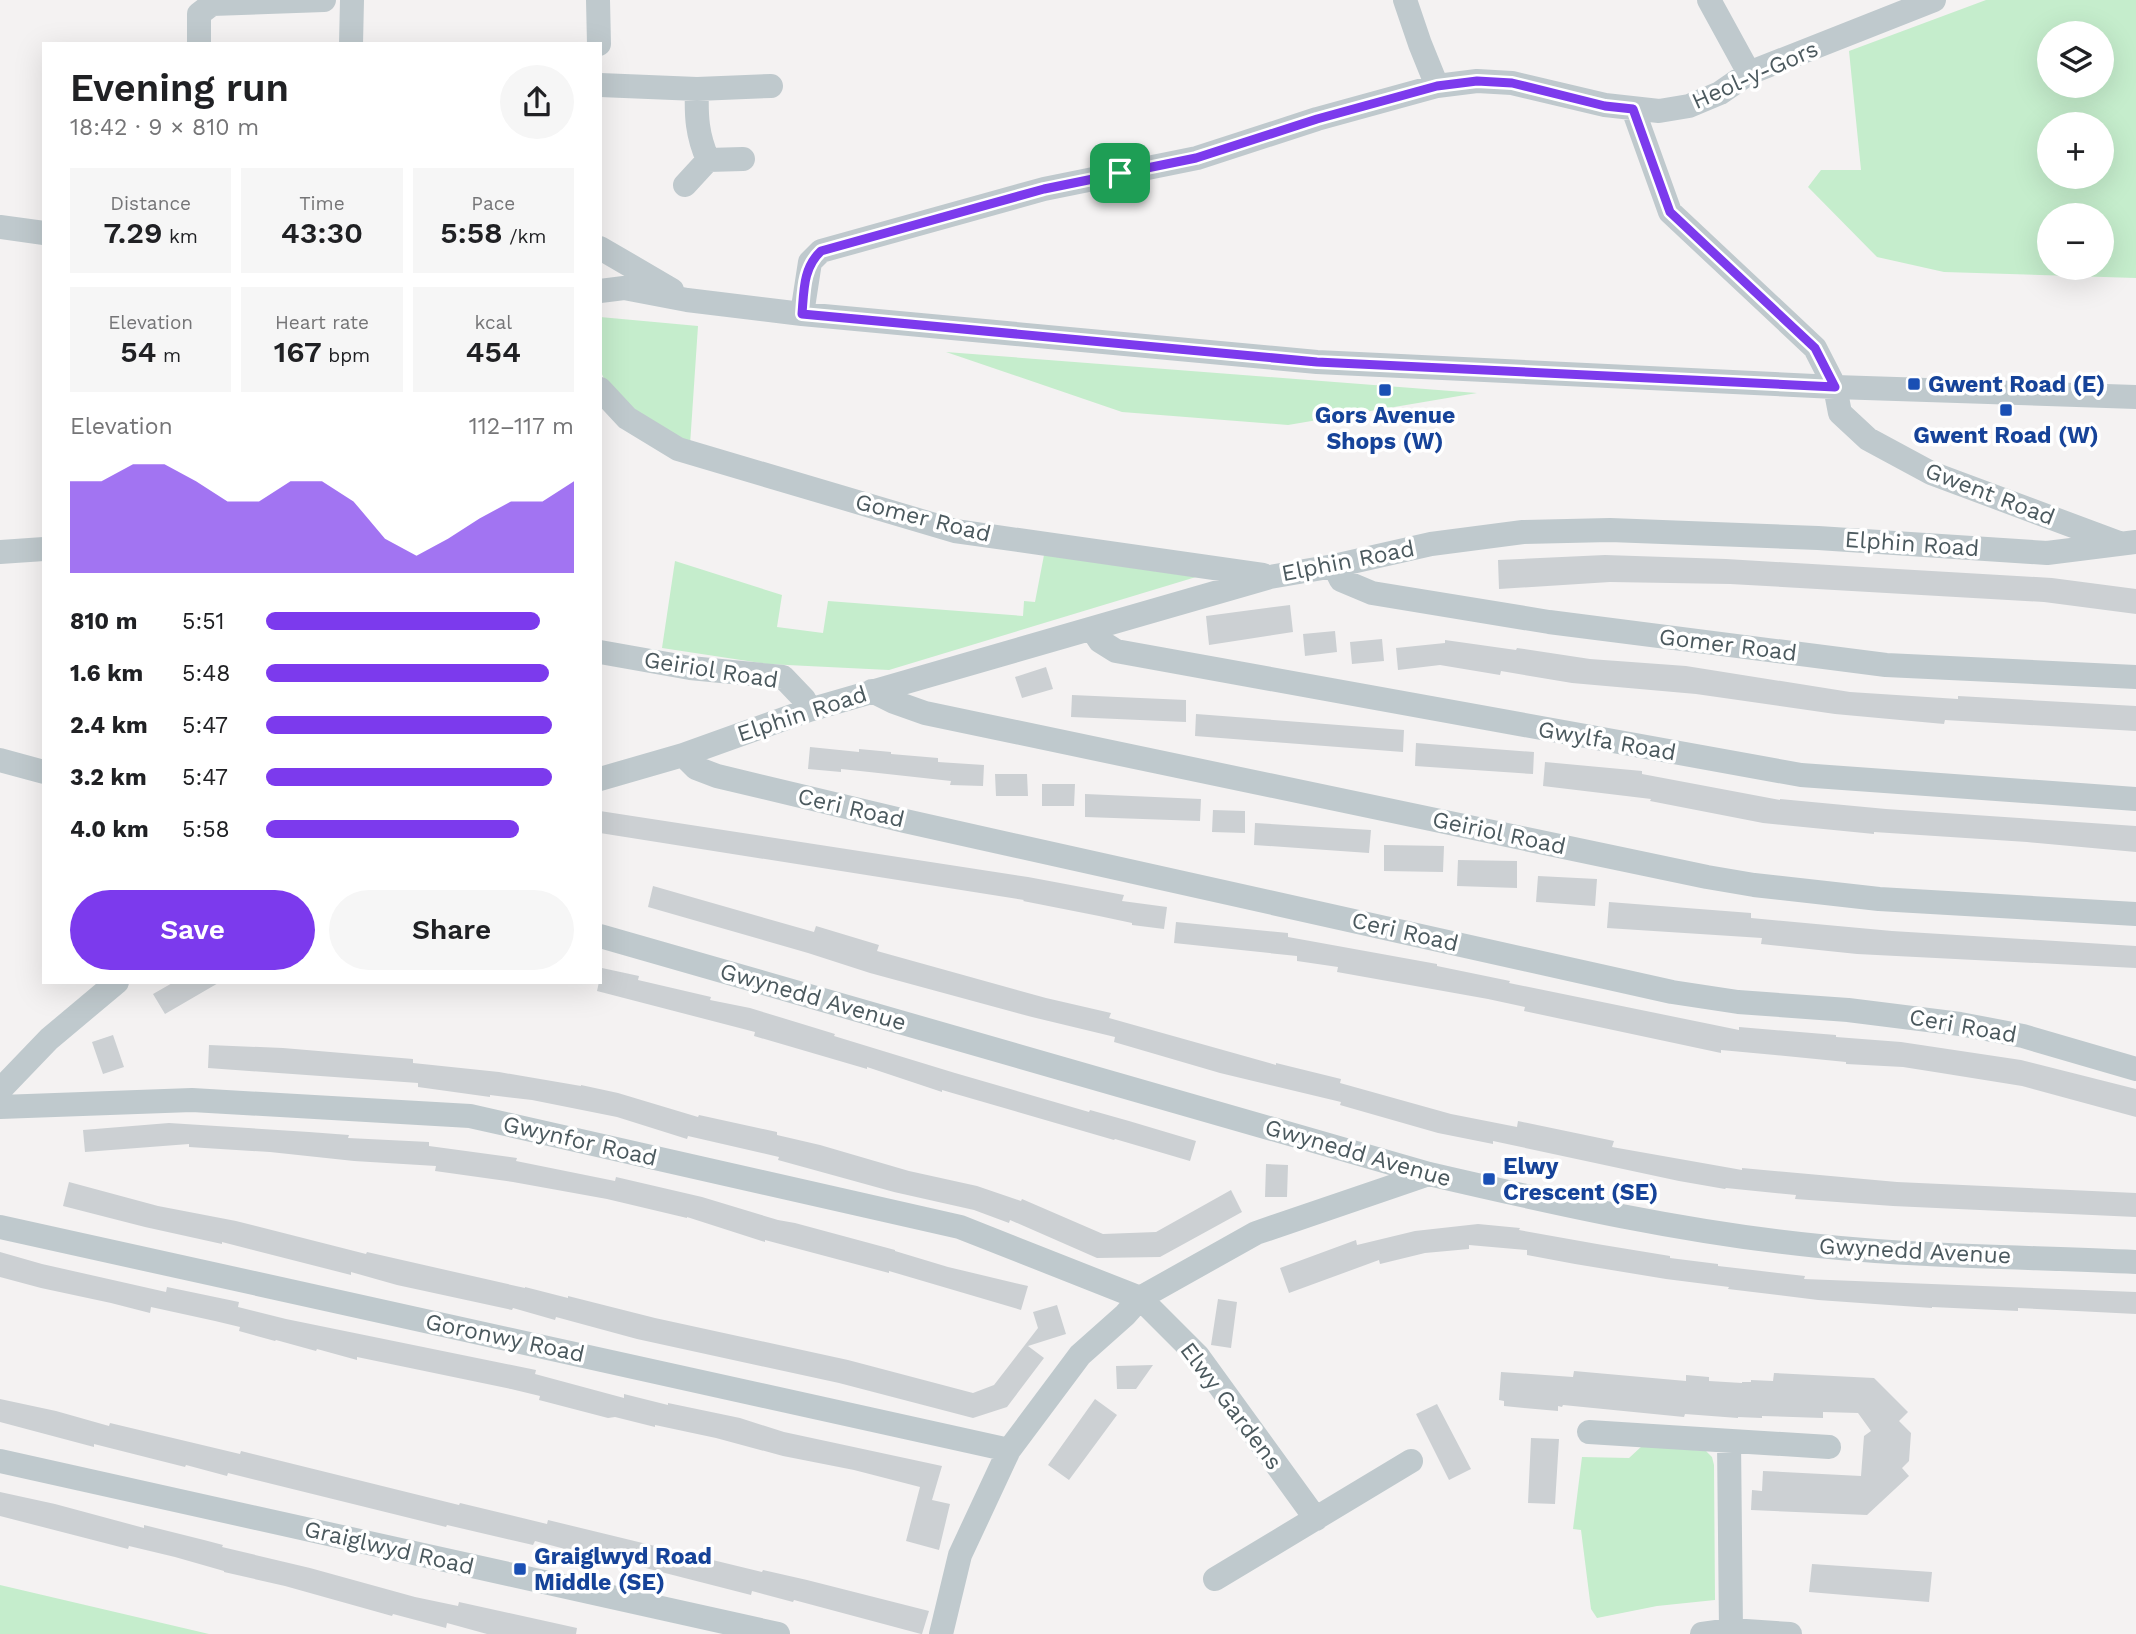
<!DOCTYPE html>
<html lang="en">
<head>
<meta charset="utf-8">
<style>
	body { margin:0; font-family:"Work Sans",sans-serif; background:#f6f6f6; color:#202124; height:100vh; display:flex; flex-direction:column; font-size:26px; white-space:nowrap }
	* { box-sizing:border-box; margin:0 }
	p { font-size:23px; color:#757577 }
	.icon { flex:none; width:38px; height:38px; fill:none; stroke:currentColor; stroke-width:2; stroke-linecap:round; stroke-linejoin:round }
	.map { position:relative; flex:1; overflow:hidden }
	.side { position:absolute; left:42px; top:42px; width:560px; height:942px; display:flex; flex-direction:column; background:#fff; border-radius:0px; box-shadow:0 7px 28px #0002 }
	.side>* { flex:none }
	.buttons { position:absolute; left:2037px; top:21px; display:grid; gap:14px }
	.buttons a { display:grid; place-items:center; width:77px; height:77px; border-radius:50%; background:#fff; box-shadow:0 7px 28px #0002; font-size:35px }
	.pin { position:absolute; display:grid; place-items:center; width:60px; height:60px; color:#fff; margin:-30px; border-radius:14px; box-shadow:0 4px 10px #0006 }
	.round { display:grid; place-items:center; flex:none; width:74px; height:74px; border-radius:37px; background:#f6f6f6 }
	.overview { display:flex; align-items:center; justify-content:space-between; height:119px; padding:0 28px }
	h1 { font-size:38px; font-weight:600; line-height:52px }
	.stats { display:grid; grid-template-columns:repeat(3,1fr); gap:10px; height:119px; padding:7px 28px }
	.stats div { display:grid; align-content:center; border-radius:0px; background:#f6f6f6; text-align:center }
	.stats b { font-size:30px; font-weight:600 }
	.stats small { font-size:19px; font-weight:400 }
	.stats p { font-size:19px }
	.chart { height:196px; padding:14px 28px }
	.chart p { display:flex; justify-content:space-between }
	.chart svg { width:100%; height:126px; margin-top:7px; fill:#7c3aed; opacity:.7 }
	.cta { display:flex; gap:14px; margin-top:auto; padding:14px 28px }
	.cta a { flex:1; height:80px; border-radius:42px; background:#7c3aed; color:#fff; font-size:28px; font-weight:600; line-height:80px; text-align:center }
	.cta a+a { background:#f6f6f6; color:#202124 }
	ul { padding:0 28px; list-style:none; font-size:23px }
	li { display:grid; grid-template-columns:112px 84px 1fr; align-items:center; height:52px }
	li i { height:18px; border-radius:9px; background:#7c3aed }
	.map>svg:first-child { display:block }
	.green { fill:#c5edcc; fill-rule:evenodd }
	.building { fill:#ccd0d3 }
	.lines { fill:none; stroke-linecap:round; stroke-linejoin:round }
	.minor { stroke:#bfc9cd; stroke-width:24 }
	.route-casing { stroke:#fff; stroke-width:14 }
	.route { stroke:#7c3aed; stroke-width:9 }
	.transit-dot { fill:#1a4fb4; stroke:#fff; stroke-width:2.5 }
	.labels { text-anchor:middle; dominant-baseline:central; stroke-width:7; stroke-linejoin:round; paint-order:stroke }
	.street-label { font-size:23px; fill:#4b595e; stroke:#fff }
	.transit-label { font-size:23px; font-weight:bold; fill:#164399; stroke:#fff; text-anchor:start }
</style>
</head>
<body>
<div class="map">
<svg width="2136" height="1634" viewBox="0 0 2136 1634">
	<rect width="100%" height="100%" fill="#f4f2f2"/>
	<path class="green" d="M1986 0H2136V278L1944 272 1877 257 1808 187 1821 170H1861L1849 51ZM2102 33V86H2049V33ZM2102 124V177H2049V124ZM2049 215H2102V268H2049Z
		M600 317 698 326 690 445C661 429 613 405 601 372 597 362 600 329 600 317Z
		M946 352 1477 393 1288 425 1122 412Z
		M1044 555 1196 577 889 670 767 664 662 648 675 561 782 595 777 627 823 633 828 601 1023 616 1024 601 1035 602Z
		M1642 1446 1706 1451 1712 1457 1714 1465 1715 1600 1657 1606 1597 1618 1591 1609 1581 1530 1573 1529 1582 1457 1629 1458Z
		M0 1585 209 1634H0Z"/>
	<path class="building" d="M1605 555 1726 559 2052 578 2136 589V614L2044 602 1730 584 1610 582 1499 589 1498 560Z
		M1290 605 1293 632 1209 645 1206 616Z
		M1335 631 1337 652 1305 656 1303 634Z
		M1382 639 1384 661 1352 664 1350 642Z
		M1445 640 1516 650 1517 648 1590 659 1686 666 1850 692 1958 699V696L2136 706V731L1945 720 1944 724 1835 714 1696 694 1572 683 1501 671 1500 675 1440 665 1398 670 1396 648 1445 643Z
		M1046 667 1053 689 1022 698 1015 677Z
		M1072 695 1186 700V722L1071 717Z
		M1196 714 1404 730 1403 752 1195 736Z
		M1416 743 1534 752 1533 774 1415 766Z
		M810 747 859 752V749L891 752V754L938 758V762L984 765 983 786 950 785 951 781 860 771 841 769V772L808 769Z
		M1545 762 1642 771V774L1780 800V799L1886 809 2136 826V852L2027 842 1874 832V834L1763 823 1650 801 1651 799 1543 786Z
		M995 774H1027L1028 796H996Z
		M1042 784H1075L1074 806H1042Z
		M1085 794 1201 799 1200 821 1085 817Z
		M1213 810 1245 811V833L1212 832Z
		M600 811 1028 877 1124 895 1122 901 1167 907 1164 929 1132 925V923L1099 916 1023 901 1024 900 600 833Z
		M1255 823 1371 830 1369 853 1254 845Z
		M1384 845 1444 846 1443 872 1384 871Z
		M1458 860 1517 861V888L1457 886Z
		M1538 876 1597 879 1595 906 1536 902Z
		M653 886 814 932 816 926 879 945 877 951 1046 998 1111 1013 1109 1018 1276 1065V1063L1341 1079 1340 1083 1451 1114 1517 1127 1518 1121 1614 1141 1612 1147 1742 1170V1168L1897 1182 2136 1193V1217L1893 1206 1795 1199 1796 1195 1726 1188 1725 1189 1679 1181 1493 1141V1144L1438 1133 1340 1105 1341 1102 1220 1073 1114 1042 1115 1037 1032 1017 870 973 808 953 648 907Z
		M1609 902 1751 913V918L1892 931 2136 946V968L1857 954 1761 944 1762 938 1607 928Z
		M1176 922 1288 933V937L1437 964V966L1510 981 1509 983 1739 1030V1027L1836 1035V1037L1901 1042 2021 1060 2136 1089V1117L2022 1086 1941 1073 1903 1067 1846 1064V1062L1775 1055 1721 1050V1053L1524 1011 1525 1007 1488 999 1337 972 1338 967 1297 961V956L1174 943Z
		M602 968 639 976 638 980 711 997 710 1000 750 1008 835 1034 834 1036 955 1073 1089 1112 1090 1110 1129 1121 1196 1141 1190 1161 1115 1139 1114 1140 942 1090V1092L867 1067V1069L754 1036 755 1032 597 991Z
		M174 982H220L165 1014 153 994Z
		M113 1035 124 1067 103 1074 92 1042Z
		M209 1045 283 1048 413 1059V1063L499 1072 581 1086V1085L618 1093 698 1117 699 1115 777 1132V1135L820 1145 909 1171 977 1186 1021 1201 1022 1199 1103 1234 1156 1232 1231 1190 1242 1212 1160 1257 1097 1258 1010 1220 1009 1223 974 1210 894 1192 778 1160 779 1157 688 1136 687 1139 617 1117 532 1100 490 1095V1097L418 1087V1083L208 1068Z
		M169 1123 309 1132 349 1135 348 1138 429 1142V1146L517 1158 516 1161 615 1181 616 1177 702 1197 778 1220 795 1223 895 1250V1251L948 1267 1028 1286 1021 1310 889 1271V1273L765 1240V1242L687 1217V1218L607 1199 513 1182 435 1171 436 1166 354 1161 270 1152 189 1147V1144L85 1152 83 1130Z
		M1266 1164 1288 1165 1287 1197H1265Z
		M69 1182 158 1206 236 1221 366 1254 367 1252 525 1288V1287L568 1298V1296L655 1318 848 1360 973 1393 994 1385 1038 1328 1033 1312 1057 1305 1066 1334 1028 1346 1044 1358 1007 1407 973 1418 839 1383 637 1339 556 1317 555 1320 513 1308 512 1310 397 1285 351 1272V1275L222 1242V1244L145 1227 63 1206Z
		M1478 1224 1520 1228 1519 1230 1597 1244 1670 1256V1258L1718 1264V1266L1805 1276 1804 1279 2136 1292V1314L2018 1308V1311L1932 1307V1308L1818 1300 1728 1289 1729 1287 1666 1279 1575 1264 1527 1255V1250L1469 1245V1249L1425 1253 1380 1264 1379 1260 1289 1293 1280 1268 1356 1240 1357 1245 1415 1231Z
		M0 1252 42 1264 166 1292 167 1287 239 1302 238 1307 286 1319 536 1370 535 1374 624 1398V1394L668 1405V1403L740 1418 784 1432 942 1466 932 1500 950 1504 939 1550 906 1541 920 1487 854 1470 783 1456 716 1438 655 1425V1427L615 1417 608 1418 539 1400 540 1396 511 1389 357 1357V1360L317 1349 316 1351 276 1340 275 1341 239 1331 240 1327 215 1321 151 1307 150 1313 111 1303 41 1288 0 1277Z
		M1218 1299 1237 1302 1231 1348 1211 1345Z
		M1153 1365 1136 1389H1117L1116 1366Z
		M1574 1371 1686 1381V1375L1709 1377V1381L1742 1383V1382H1751V1380L1773 1381 1774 1373 1874 1378 1908 1412 1899 1421 1911 1433 1909 1461 1902 1468 1909 1476 1867 1515 1751 1510 1752 1490 1762 1491 1763 1471 1861 1476 1864 1436 1871 1431 1858 1413 1823 1412V1418L1762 1416V1418L1738 1417V1418L1685 1414 1684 1417 1563 1405 1562 1407 1558 1406V1411L1524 1408 1504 1406V1401L1499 1400 1501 1372 1573 1377Z
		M0 1399 56 1411 109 1426 110 1423 240 1454 241 1451 459 1505 460 1503 547 1524 548 1520 762 1572 763 1570 807 1580 929 1611 922 1634H921L794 1600 793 1602 752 1591 751 1595 622 1562 621 1564 535 1541 533 1545 447 1525 446 1527 228 1473 227 1476 186 1465 185 1467 94 1444V1447L0 1422Z
		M1095 1399 1117 1415 1069 1480 1048 1465Z
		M1437 1404 1471 1469 1449 1480 1416 1414Z
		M1531 1438 1559 1439 1555 1504 1528 1503Z
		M0 1492 55 1504 144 1528V1525L204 1540 223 1545 222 1547 310 1568 415 1597 458 1606 459 1602 577 1628 576 1634H487L447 1623 446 1628 393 1614 392 1616 285 1586 224 1572V1571L175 1557 129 1546 128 1549 0 1516Z
		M1812 1564 1932 1572 1929 1602 1809 1592Z"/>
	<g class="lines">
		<path class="minor" d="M598 0 599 44
			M1405 0 1420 44 1437 86
			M1709 0 1749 73
			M199 44V14L212 4 324 0
			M351 44 352 0
			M600 85 697 89 771 86
			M697 89C696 116 697 135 708 160
			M1633 109 1670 212 1815 348 1835 387 1840 413 1868 439 1931 473 2119 543
			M685 185 708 160 743 159
			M0 227 44 233
			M600 248 672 290
			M600 291 624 288 687 300 802 314 1317 362 1835 387 2136 397
			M802 314 810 262 821 251 1044 189 1197 158 1317 119 1437 86 1477 81 1512 83 1605 105 1659 111 1689 106 1720 93 1749 73 1934 0
			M600 389 627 418 678 449 955 531 1263 575
			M0 552 44 549
			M1334 566 1341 580 1372 593 1549 622 1886 665 2136 677
			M1092 629 1100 641 1116 651 1801 775 2136 799
			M600 652 690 668 783 677 804 699 809 710
			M872 691 894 702 925 713 1707 877 1754 885 1879 899 2136 914
			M683 755 696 768 717 776 905 821 1672 992 1738 1002 1848 1010 1960 1024 2023 1036 2136 1069
			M0 760 44 772
			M600 779 683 755 809 710 1270 577 1334 566 1431 544 1523 532 1610 530 1818 538 2047 553 2136 542
			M600 936 1429 1174C1558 1204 1687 1233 1819 1246 1924 1257 2031 1257 2136 1262
			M0 1090 49 1039 117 982
			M0 1107 192 1100 470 1116 960 1227 1140 1298 1198 1356 1316 1519
			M0 1227 1009 1450
			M1589 1432 1829 1447
			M1729 1441 1731 1630
			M0 1461 778 1634
			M1215 1579 1411 1461
			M941 1634 960 1555 1009 1450 1080 1355 1125 1315 1140 1298 1256 1233 1429 1174
			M1702 1634 1731 1630 1790 1634"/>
	</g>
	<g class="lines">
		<g class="route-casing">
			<path id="route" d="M1477 81 1512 83 1605 106 1633 109 1670 212 1815 348 1835 387 1317 362 802 314C804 290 803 268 821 251L1044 189 1196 158 1317 119 1437 86Z"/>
		</g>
		<use href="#route" class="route"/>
	</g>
	<g class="transit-dot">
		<rect x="1907" y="377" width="14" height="14" rx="3.5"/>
		<rect x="1378" y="383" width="14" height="14" rx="3.5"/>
		<rect x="1999" y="403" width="14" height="14" rx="3.5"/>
		<rect x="1482" y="1172" width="14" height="14" rx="3.5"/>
		<rect x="513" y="1562" width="14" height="14" rx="3.5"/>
	</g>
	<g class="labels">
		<g class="street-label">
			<text transform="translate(1755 75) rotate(-24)">Heol-y-Gors</text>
			<text transform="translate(1990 494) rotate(21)">Gwent Road</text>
			<text transform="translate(923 518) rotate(14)">Gomer Road</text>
			<text transform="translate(1912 544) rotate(4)">Elphin Road</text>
			<text transform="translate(1348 561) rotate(-11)">Elphin Road</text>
			<text transform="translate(1728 645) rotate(7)">Gomer Road</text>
			<text transform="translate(711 670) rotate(9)">Geiriol Road</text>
			<text transform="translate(802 714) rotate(-18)">Elphin Road</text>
			<text transform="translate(1607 741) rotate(10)">Gwylfa Road</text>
			<text transform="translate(851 808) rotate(13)">Ceri Road</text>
			<text transform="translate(1499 833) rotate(12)">Geiriol Road</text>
			<text transform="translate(1405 932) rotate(13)">Ceri Road</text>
			<text transform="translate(813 997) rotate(16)">Gwynedd Avenue</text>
			<text transform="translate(1963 1026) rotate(10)">Ceri Road</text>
			<text transform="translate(580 1141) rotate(13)">Gwynfor Road</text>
			<text transform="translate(1358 1153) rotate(16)">Gwynedd Avenue</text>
			<text transform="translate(1915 1251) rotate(3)">Gwynedd Avenue</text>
			<text transform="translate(505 1338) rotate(12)">Goronwy Road</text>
			<text transform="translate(1231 1406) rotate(53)">Elwy Gardens</text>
			<text transform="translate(389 1548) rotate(13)">Graiglwyd Road</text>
		</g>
		<g class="transit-label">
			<text x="1928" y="384">Gwent Road (E)</text>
			<text x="1385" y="415" text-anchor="middle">Gors Avenue<tspan x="1385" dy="26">Shops (W)</tspan></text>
			<text x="2006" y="435" text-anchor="middle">Gwent Road (W)</text>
			<text x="1503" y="1166">Elwy<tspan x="1503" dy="26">Crescent (SE)</tspan></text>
			<text x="534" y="1556">Graiglwyd Road<tspan x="534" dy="26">Middle (SE)</tspan></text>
		</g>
	</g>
</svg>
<div class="buttons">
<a><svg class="icon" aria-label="layers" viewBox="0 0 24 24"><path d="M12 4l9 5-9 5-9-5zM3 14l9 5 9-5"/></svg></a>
<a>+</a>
<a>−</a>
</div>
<div class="pin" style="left:1120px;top:173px;background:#1e9e55"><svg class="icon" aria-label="arrive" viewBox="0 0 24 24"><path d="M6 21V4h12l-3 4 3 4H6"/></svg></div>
<section class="side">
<div class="overview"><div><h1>Evening run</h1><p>18:42 · 9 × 810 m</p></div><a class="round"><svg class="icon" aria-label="share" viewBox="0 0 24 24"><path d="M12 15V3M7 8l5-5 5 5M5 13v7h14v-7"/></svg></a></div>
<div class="stats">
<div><p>Distance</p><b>7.29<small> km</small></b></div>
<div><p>Time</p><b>43:30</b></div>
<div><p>Pace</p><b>5:58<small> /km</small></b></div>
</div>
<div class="stats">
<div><p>Elevation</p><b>54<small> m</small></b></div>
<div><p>Heart rate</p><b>167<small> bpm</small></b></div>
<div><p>kcal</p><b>454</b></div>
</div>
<div class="chart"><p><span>Elevation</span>112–117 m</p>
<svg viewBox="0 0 160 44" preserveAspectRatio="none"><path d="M0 44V12L10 12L20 6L30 6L40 12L50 19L60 19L70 12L80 12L90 19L100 32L110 38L120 32L130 25L140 19L150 19L160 12V44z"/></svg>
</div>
<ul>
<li><b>810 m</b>5:51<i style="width:89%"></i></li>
<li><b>1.6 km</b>5:48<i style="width:92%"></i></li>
<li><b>2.4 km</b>5:47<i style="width:93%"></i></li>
<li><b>3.2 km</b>5:47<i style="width:93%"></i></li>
<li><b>4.0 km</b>5:58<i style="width:82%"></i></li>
</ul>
<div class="cta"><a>Save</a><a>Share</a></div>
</section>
</div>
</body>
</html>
